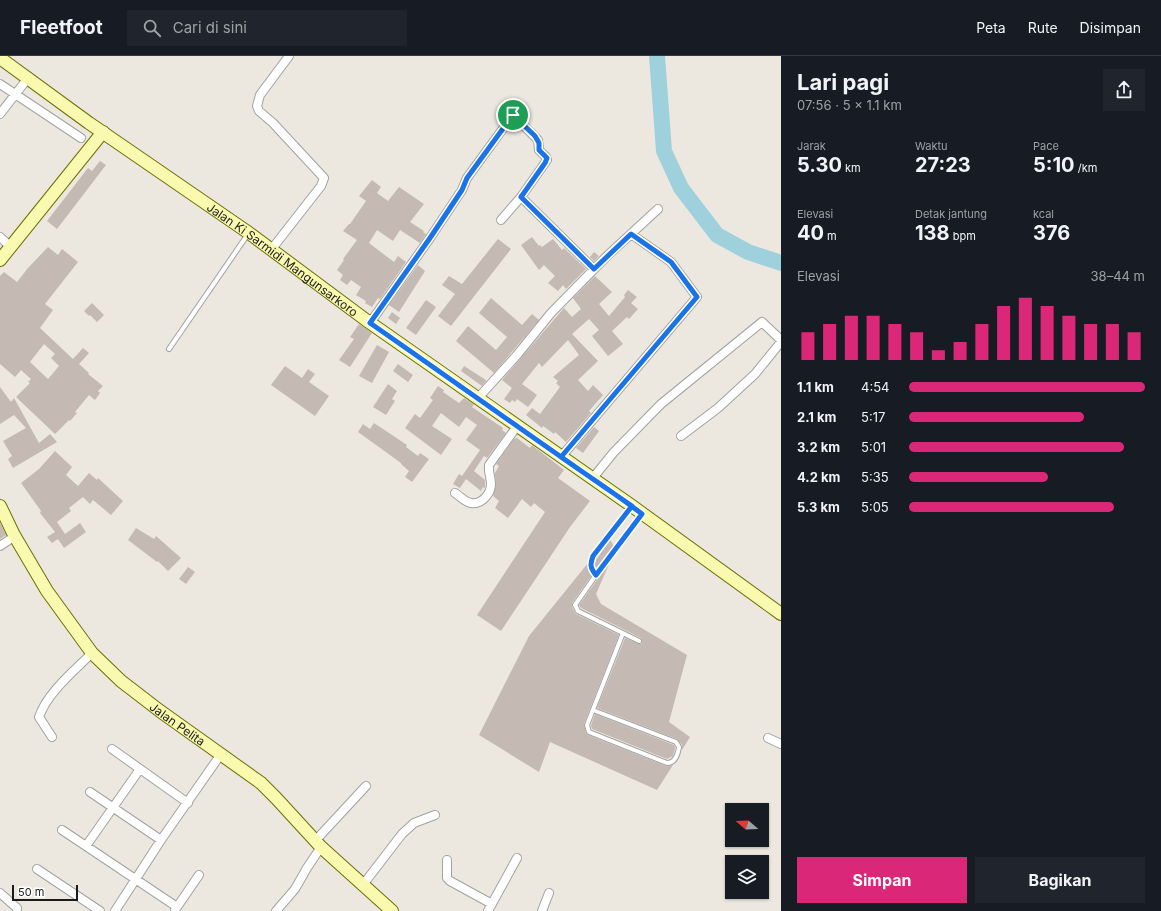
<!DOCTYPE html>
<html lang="id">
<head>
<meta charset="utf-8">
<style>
	body { margin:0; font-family:Inter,sans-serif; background:#20242c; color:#f1f3f6; height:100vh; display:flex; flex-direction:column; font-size:15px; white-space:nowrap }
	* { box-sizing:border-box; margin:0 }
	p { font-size:13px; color:#9ea1a6 }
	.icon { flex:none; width:22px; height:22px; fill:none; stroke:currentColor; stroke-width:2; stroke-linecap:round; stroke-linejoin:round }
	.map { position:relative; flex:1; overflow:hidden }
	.side { display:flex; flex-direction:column; background:#171b24; width:380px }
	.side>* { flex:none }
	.needle { width:26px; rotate:289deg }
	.buttons { position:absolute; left:725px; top:747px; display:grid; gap:8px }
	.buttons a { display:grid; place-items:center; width:44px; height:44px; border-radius:0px; background:#171b24; box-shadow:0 1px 3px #0004; font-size:20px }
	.scale { position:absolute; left:12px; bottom:10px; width:66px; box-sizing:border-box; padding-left:4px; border:2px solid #1b1b1b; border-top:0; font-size:11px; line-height:14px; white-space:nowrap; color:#1b1b1b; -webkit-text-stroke:3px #fff; paint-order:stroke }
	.pin { position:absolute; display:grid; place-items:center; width:34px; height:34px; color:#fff; margin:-17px; border:2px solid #fff; border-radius:50%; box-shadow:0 1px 4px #0007 }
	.round { display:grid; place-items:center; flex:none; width:42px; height:42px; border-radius:0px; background:#20242c }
	.headline { display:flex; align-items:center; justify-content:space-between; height:68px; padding:0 16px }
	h1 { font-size:22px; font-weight:700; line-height:30px }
	.stats { display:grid; grid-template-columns:repeat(3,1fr); gap:6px; height:68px; padding:4px 16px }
	.stats div { display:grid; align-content:center }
	.stats b { font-size:20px; font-weight:700 }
	.stats small { font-size:11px; font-weight:400 }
	.stats p { font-size:11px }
	.chart { height:112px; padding:8px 16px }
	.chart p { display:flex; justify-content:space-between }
	.chart svg { width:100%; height:72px; margin-top:4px; stroke:#db2777; stroke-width:6 }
	.primary-button { display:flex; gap:8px; margin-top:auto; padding:8px 16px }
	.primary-button a { flex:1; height:46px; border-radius:0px; background:#db2777; color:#fff; font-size:16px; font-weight:700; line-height:46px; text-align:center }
	.primary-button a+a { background:#20242c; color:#f1f3f6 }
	ul { padding:0 16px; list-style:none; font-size:13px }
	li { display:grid; grid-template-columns:64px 48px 1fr; align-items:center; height:30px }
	li i { height:10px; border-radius:5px; background:#db2777 }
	header { display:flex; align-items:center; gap:24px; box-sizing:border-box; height:56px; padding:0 20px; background:#171b24; border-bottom:1px solid #363941 }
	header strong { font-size:19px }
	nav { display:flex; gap:22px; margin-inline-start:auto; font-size:14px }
	.search { width:280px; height:36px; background:#20242c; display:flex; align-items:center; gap:10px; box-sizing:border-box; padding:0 14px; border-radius:0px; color:#9ea1a6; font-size:15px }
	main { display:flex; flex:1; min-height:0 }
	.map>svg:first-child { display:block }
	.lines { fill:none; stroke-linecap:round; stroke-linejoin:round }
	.river { stroke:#9fd1dc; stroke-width:16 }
	.building { fill:#c4b9b3; fill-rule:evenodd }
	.lane-casing { stroke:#a2a2a2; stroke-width:6 }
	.street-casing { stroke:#a2a2a2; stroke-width:10 }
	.secondary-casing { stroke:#6a7003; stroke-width:14 }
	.lane { stroke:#fff; stroke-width:4 }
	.street { stroke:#fff; stroke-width:8 }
	.secondary { stroke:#faf9b0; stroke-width:12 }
	.route-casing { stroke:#fff; stroke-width:8 }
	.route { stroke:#1a73e8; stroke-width:5 }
	.labels { text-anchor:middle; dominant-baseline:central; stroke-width:3; stroke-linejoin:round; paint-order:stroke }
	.street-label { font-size:12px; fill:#1b1b1b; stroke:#fff }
</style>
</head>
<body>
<header>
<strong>Fleetfoot</strong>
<div class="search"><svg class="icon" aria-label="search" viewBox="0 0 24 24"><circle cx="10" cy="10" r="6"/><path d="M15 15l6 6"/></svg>Cari di sini</div>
<nav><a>Peta</a><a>Rute</a><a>Disimpan</a></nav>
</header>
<main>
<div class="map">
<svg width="781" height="855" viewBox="0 0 781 855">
	<rect width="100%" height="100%" fill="#ede8df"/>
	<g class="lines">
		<path class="river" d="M657 0 664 95 681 132 717 179 748 196 781 207"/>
	</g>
	<path class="building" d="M100 105 106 109 57 173 47 165 88 112 92 115Z
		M372 124 381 131 377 137 388 145 399 131 424 148 410 166 424 175 423 176 426 178 420 187 400 174 393 185 377 174 369 187 394 206 398 200 406 206 380 243 378 242 372 251 365 247 366 245 356 239 361 231 351 224 347 229 340 224 343 219 337 214 344 204 343 203 357 184 343 175 349 168H350L366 145 359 140Z
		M532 181 539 190 540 189 542 191 553 183 562 194 564 192 586 213 566 233 563 229 558 235 548 227 555 220 544 209 539 214 521 189Z
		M498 183 511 193 451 270 438 260 455 238 442 229 449 220 462 228Z
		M48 191 58 199 62 193 78 206 45 248 53 254 40 272 73 303 83 292 89 297 79 308 89 317 88 318 103 330 98 335 100 337 95 344 89 339 75 356 77 357 70 365 69 364 55 378 16 341 30 327 28 326 31 323 21 314 15 321 0 308V220L4 216 17 226 28 212ZM44 288 55 298 51 302 59 310 48 323 30 306Z
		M594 196 599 200 594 205 590 201Z
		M420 206 418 209 425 215 399 256 389 249Z
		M595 220 612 236 599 248 609 260 625 241 624 239 628 234 637 241 631 247 638 253 629 263 627 261 612 275 623 288 608 300 592 280 599 274 589 263 572 278 598 305 578 324 588 335 593 329 603 339 589 355 591 357 566 386 555 376 554 378 543 370 542 372 526 359 532 352 540 358 560 331 556 327 558 325 553 321 579 299 568 284 542 311 539 307 522 328 537 339 528 351 517 343 515 346 512 344 510 347 504 343 512 332 502 324 564 252 572 261 581 253 573 242Z
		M491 242 522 269 532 258 539 264 494 317 456 285 468 270 496 294 507 281 479 257Z
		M426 244 436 251 416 279 406 272Z
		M92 247 104 259 97 266 90 259 89 260 84 255Z
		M392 256 400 262 396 268 388 262Z
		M359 268 372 277 350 311 339 304 354 283 350 281Z
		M377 289 389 296 372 327 359 320Z
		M398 308 413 319 408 326 393 315Z
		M285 310 302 322 308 313 315 318 309 326 329 340 315 360 271 329Z
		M464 310 486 324V325L482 330 461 315Z
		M388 328 397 335 392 343 395 345 386 359 373 351Z
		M438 330 444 334 443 336 459 347 464 342 474 348 472 351 503 372 502 374 506 377 487 402 484 400 474 415 485 424V432L483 431 481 435 466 423 460 432 453 428 459 418 462 420 480 394 466 384 477 369 466 361 459 371 441 357 432 370 452 383 441 399 405 372 415 358 420 362 433 344 430 342Z
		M0 331 11 346 14 342 39 387 50 378 57 386 13 412 8 403 12 400 3 385 26 372 14 359 0 368Z
		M374 367 407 389 406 391 418 400 420 397 429 403 412 426 405 421 409 415 401 408V407L358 376 363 368 370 373Z
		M594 371 599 375 583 397 576 392Z
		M517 382 530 392 532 389 564 414 558 422 590 445 570 471 501 575 477 559 545 456 534 447 531 451 522 443 508 462 495 452 499 445 493 440 496 429 495 417 499 410 496 408 514 383Z
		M55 395 72 411 66 419 78 430 89 417 97 424 98 422 123 445 111 459 93 444 90 448 83 441 69 452 71 455 57 466 65 478 80 467 86 476 64 492 58 483 52 487 47 481 55 476 40 457 41 455 21 427 39 413Z
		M0 467 6 479 0 483Z
		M136 472 154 483 156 480 181 502 168 515 158 505 157 506 128 484Z
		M610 484 614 490 596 513 594 510 596 504Z
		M610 506 596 538 601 548 687 599 669 666 690 681 682 694V689L677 683 597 652 625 582 639 588H641L642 585 641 582 581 552 579 549Z
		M588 507V514L592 519 572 547V551L576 558 619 579 584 668 586 677 588 679 666 710 673 709 657 734 550 686 539 716 479 679 529 580Z
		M188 511 195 516 186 528 179 523Z
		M595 658 674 689 675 692 673 700 667 703 592 673 591 669Z"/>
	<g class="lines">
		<g class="lane-casing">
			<path id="lane" d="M169 293 248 178
				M596 519C593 515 590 513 591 508 592 497 624 462 632 451
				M639 585 578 555 575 549 596 519 642 458
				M593 654 676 686 679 691C678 698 675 707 667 707L589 676 587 669 623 577"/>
		</g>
		<g class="street-casing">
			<path id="street" d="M0 28 81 82
				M0 58 28 22
				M521 141 594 213
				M0 181 11 191
				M271 194 321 130 324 122 273 67 259 55 257 50 260 39 289 0
				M370 267 430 182 462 134 467 122 513 59 538 84 539 94 546 101 547 104 521 141 501 164
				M478 342 517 299 551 257 607 200 658 153
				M681 380 718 352 755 318 781 286
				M561 401 697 241 671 206 631 178
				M592 423 614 396 661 348 762 266 781 284
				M455 437C460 440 465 446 471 447 482 449 491 437 491 428 491 421 488 416 489 409L518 369
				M0 490 15 480
				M52 681 39 661C47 637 74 615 92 597
				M768 682 781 688
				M112 693 188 747
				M90 736 161 784
				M62 774 177 851
				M315 785 366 730
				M86 790 140 713
				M447 804V822L450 825 492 848
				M37 813 100 855
				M362 830 402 778 414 767 435 759
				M0 837 17 852V855
				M175 854 199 819
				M115 855 161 784 221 698
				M276 855 295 833 307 812 321 791
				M488 855 517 802
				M542 855 549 837"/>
		</g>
		<g class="secondary-casing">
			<g id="secondary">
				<path id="s1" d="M0 2 89 67 249 177 366 264 632 450 781 558"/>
				<path d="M0 204 103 76"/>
				<path id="s2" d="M0 450 14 479 47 535 92 597 121 625 160 655 261 727 276 742 321 791 392 855"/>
			</g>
		</g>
		<use href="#lane" class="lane"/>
		<use href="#street" class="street"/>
		<use href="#secondary" class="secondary"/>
	</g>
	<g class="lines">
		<g class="route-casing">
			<path id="route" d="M513 59 467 122 462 134 430 182 370 267C458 328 544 390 632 450L593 500C590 508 590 512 596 519L642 458C616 438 588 420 561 401L697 241 671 206 631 178 594 213 521 141 545 107 547 102 539 94V87L535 80 513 59"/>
		</g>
		<use href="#route" class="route"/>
	</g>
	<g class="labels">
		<g class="street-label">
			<text stroke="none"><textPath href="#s1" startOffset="347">Jalan Ki Sarmidi Mangunsarkoro</textPath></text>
			<text stroke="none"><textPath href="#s2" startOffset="285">Jalan Pelita</textPath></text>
		</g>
	</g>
</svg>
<div class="buttons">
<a><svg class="needle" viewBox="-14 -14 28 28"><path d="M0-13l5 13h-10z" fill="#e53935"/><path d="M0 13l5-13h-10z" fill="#9ea1a6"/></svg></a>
<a><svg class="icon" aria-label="layers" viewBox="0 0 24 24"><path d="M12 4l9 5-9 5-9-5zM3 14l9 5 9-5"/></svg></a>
</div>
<div class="scale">50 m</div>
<div class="pin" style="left:513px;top:59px;background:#1e9e55"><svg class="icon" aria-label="arrive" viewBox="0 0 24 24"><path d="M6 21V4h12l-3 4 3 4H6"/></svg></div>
</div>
<section class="side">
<div class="headline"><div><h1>Lari pagi</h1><p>07:56 · 5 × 1.1 km</p></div><a class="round"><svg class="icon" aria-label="share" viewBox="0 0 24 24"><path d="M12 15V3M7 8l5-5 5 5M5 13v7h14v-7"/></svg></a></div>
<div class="stats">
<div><p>Jarak</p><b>5.30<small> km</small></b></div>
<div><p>Waktu</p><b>27:23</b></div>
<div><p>Pace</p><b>5:10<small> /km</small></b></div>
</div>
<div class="stats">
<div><p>Elevasi</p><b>40<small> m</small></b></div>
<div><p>Detak jantung</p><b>138<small> bpm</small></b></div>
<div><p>kcal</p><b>376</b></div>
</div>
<div class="chart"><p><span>Elevasi</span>38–44 m</p>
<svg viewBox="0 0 160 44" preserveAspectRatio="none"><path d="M5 44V27M15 44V22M25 44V17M35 44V17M45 44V22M55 44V27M65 44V38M75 44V33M85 44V22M95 44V11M105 44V6M115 44V11M125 44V17M135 44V22M145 44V22M155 44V27"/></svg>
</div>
<ul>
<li><b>1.1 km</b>4:54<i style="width:100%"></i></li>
<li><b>2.1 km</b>5:17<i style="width:74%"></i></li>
<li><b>3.2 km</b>5:01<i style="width:91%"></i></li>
<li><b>4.2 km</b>5:35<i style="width:59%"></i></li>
<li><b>5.3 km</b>5:05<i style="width:87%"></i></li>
</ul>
<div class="primary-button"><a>Simpan</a><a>Bagikan</a></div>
</section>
</main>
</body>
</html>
